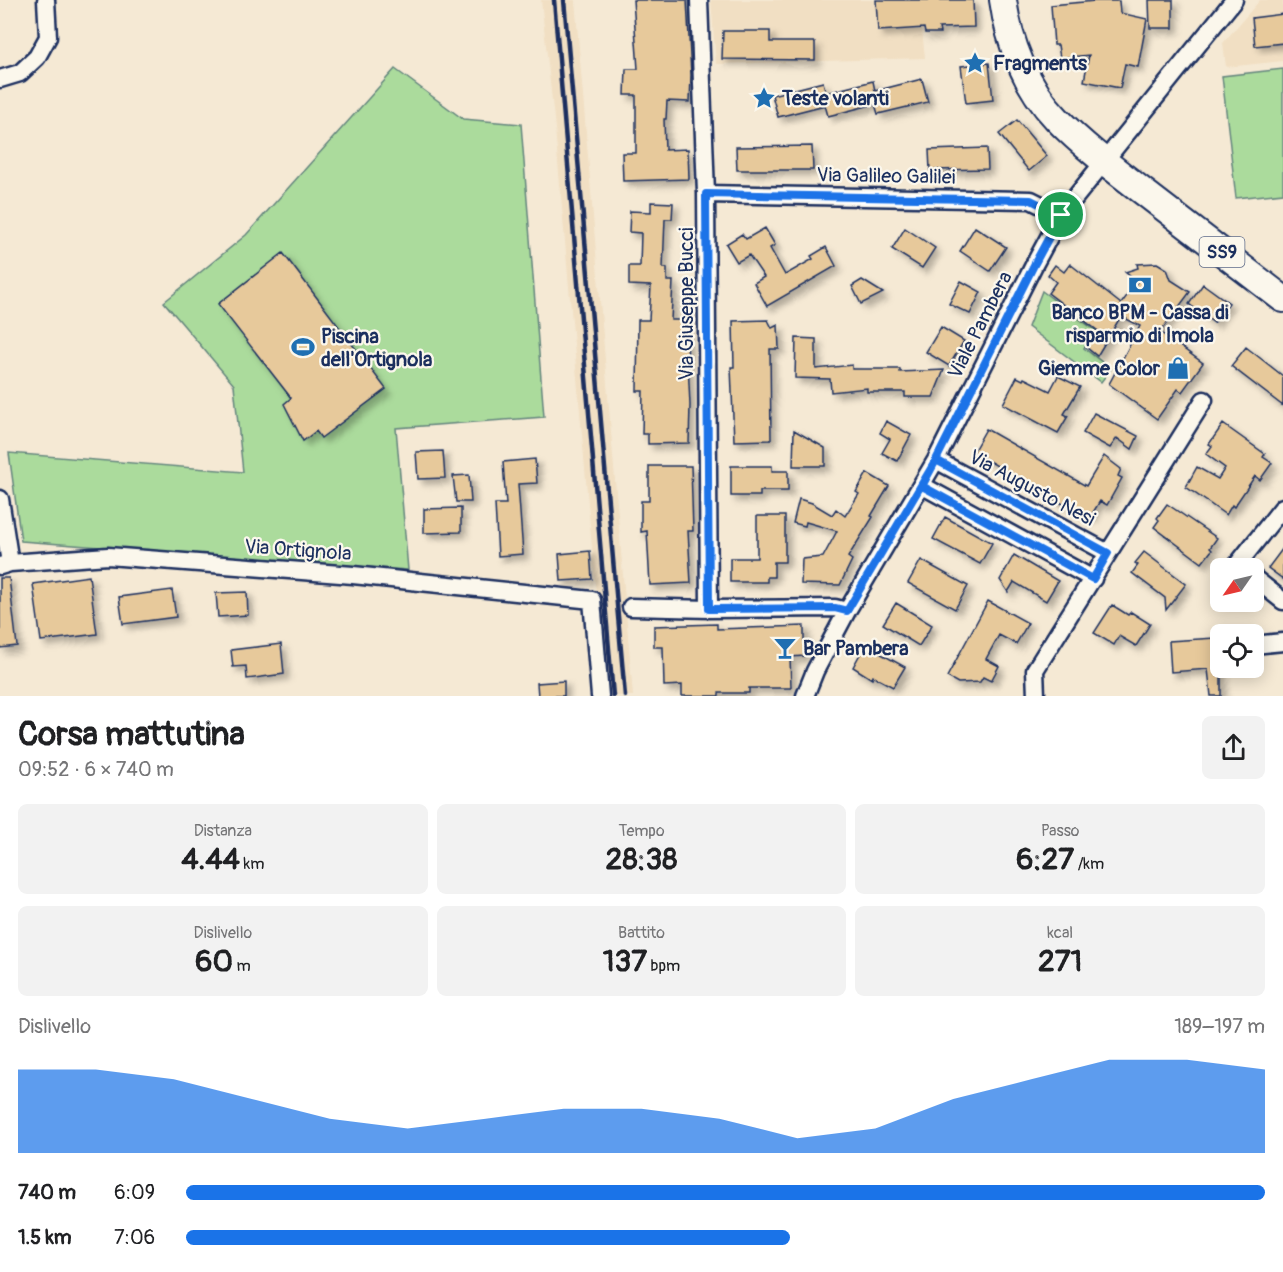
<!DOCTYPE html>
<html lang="it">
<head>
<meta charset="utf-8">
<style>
	body { margin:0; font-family:Pangolin,sans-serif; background:#f2f2f2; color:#202124; height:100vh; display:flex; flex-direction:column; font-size:22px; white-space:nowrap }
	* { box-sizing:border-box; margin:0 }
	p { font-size:20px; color:#757577 }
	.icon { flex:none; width:33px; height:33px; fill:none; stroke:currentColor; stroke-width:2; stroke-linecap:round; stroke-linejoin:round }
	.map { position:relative; height:696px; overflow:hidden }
	.sheet { display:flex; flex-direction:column; background:#fff; flex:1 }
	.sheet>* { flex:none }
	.needle { width:39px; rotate:236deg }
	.buttons { position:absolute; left:1210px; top:558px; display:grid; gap:12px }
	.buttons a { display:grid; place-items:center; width:54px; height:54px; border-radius:9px; background:#fff; box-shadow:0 3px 15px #0003; font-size:30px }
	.pin { position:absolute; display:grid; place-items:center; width:51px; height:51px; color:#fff; margin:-26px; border:3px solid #fff; border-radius:50%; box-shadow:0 2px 6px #0007 }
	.round { display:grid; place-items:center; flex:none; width:63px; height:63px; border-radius:9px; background:#f2f2f2 }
	.summary { display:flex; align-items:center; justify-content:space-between; height:102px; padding:0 18px }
	h1 { font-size:33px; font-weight:700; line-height:45px }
	.metrics { display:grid; grid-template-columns:repeat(3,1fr); gap:9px; height:102px; padding:6px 18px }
	.metrics div { display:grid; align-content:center; border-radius:9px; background:#f2f2f2; text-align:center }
	.metrics b { font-size:30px; font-weight:700 }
	.metrics small { font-size:16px; font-weight:400 }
	.metrics p { font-size:16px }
	.chart { height:168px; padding:12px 18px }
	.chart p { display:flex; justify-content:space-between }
	.chart svg { width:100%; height:108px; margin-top:6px; fill:#1a73e8; opacity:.7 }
	ul { padding:0 18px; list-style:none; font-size:20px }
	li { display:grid; grid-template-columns:96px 72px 1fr; align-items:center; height:45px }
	li i { height:15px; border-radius:8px; background:#1a73e8 }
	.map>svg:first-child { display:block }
	.built { fill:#f1dfc3 }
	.green { fill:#abdb9c; stroke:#63857d; stroke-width:1.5 }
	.building { fill:#e7c99b; stroke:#1b2f5e; stroke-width:1.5; filter:url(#shadow) }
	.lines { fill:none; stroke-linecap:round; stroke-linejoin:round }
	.minor-casing { stroke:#1b2f5e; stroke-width:21 }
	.primary-casing { stroke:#1b2f5e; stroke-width:30 }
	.minor { stroke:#fbf7ec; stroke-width:16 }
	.primary { stroke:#fbf7ec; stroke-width:26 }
	.rail { stroke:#1b2f5e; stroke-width:4.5 }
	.route-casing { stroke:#fff; stroke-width:12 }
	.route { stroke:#1a73e8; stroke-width:8 }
	.labels { text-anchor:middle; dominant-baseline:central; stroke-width:4.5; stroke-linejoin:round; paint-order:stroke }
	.shield { fill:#fbf7ec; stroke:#5e6b89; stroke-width:1.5 }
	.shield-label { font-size:18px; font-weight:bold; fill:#1b2f5e }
	.poi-label { font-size:20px; font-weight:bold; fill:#1b2f5e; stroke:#fbf7ec; text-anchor:start }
	.street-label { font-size:20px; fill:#1b2f5e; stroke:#fbf7ec }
</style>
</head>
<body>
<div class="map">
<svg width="1283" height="696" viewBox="0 0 1283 696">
	<defs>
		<filter id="shadow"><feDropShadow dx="5" dy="5" stdDeviation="3" flood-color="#0004"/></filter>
	</defs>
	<rect width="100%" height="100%" fill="#f5e9d4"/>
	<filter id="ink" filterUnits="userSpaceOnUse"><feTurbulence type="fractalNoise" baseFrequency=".0167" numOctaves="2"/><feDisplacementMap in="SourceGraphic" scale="12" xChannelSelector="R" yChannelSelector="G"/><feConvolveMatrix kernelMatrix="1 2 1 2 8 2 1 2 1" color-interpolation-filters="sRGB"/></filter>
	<g filter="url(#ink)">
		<path class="built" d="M541 0H575L633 696H605L555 128Z
			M711 0H919L925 58 716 64Z
			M1260 0H1283V61L1226 67 1223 43Z"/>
		<path class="green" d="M395 69 463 119 521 124 544 417 396 428 408 570 21 541 9 453 243 472 234 385 164 302 246 235Z
			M1283 69V193L1236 198 1222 76Z
			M1042 291 1096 331 1084 348 1111 369 1101 382 1028 327Z"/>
		<path class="building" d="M633 0H687L691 75 690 102 667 101 666 119H664L665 150 688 149 689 179 623 181 622 153H636V95H625L626 69H638Z
			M876 0H973L974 27 939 28 940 33H925L924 28 878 31Z
			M1149 0H1173V28H1150Z
			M1095 1H1119L1120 13 1147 19 1138 67 1125 64 1120 88 1084 81 1089 55 1060 58 1058 45H1054L1051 5Z
			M1283 14V43L1255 46 1252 18Z
			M723 31H770V42H815V60L722 59Z
			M989 63 993 100 966 103 961 66Z
			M922 79 928 102 878 114 875 104 828 116 825 105 778 117 772 95 823 82 826 93 873 81 875 91Z
			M1017 120 1047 156 1029 171 999 134Z
			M812 146 813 170H737L736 147Z
			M987 148 988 169 930 170 929 150Z
			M651 202 673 203 672 219H665L663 268H667V281H673L671 320H686L690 405 689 443 648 444V434H642L643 391H637L638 320H649L651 286 629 285V266H640L641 233 629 232 630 211 651 212Z
			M975 227 1006 247 990 271 960 251Z
			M765 228 775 245 770 248 785 275 813 259 811 256 826 247 836 266 767 306 754 283 764 277 749 255 737 262 726 244 742 234 746 239Z
			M905 228 935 248 922 268 892 249Z
			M283 253 386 389 321 438 316 431 303 441 284 404 291 398 218 304Z
			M1157 263 1167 269 1171 280 1190 292 1160 332 1203 363 1182 392 1178 389 1157 419 1109 384 1140 326 1121 316 1097 356 1086 347 1098 331 1048 293 1056 282 1048 275 1055 265 1064 272 1070 264 1121 304 1137 282 1125 272 1138 268 1137 264Z
			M862 280 883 293 861 304 852 286Z
			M961 281 981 292 970 314 949 304Z
			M1203 284 1229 303 1214 323 1189 304Z
			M768 320 772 328 778 325 779 349H770L771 440 734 441 731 367H734L733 321Z
			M941 327 964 341 949 366 926 352Z
			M796 338 816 339V369L852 365V369H900V372L944 370 933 397H905V392H867V388L831 392 830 379 795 378Z
			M1246 347 1283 376V406L1231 366Z
			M1058 376 1080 387 1064 414 1068 416 1058 433 1003 404 1017 377 1023 380 1024 378 1050 391Z
			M1094 413 1138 436 1132 449 1117 438 1110 448 1083 433Z
			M886 421 911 435 897 461 882 453 890 439 880 433Z
			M1223 424 1265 454 1263 457 1272 463 1260 480 1255 476 1234 507 1232 505 1226 515 1186 487 1197 467 1218 479 1225 468 1206 454 1212 446 1209 444Z
			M986 429 1086 486 1104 456 1121 469 1118 476 1122 478 1107 505 1100 501 1089 519 973 452Z
			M794 430 825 448V466H793Z
			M443 451 445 478 418 479 416 452Z
			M535 459 537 483 518 484 523 554 498 556 495 504H506L503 462Z
			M649 466H691L693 531H688L691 583 650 585 647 531 641 532V501H649Z
			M731 466H772V471H788V491H760V496H731Z
			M867 473 889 486 871 516 873 517 848 557 852 560 840 585 801 584 802 559 823 557 837 531 806 522 805 526 793 523 799 499 812 503 832 515 836 509 845 516 859 494 856 492Z
			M469 475 471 502H456L453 476Z
			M1167 504 1217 538 1210 548 1212 550 1202 563 1154 527 1159 520 1157 518Z
			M461 508V532L424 533V509Z
			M757 516H785V562H774V577H767V582H730V558H757Z
			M945 517 992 543 980 564 933 539Z
			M1283 548V579L1268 568Z
			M590 551 592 579 561 581 559 554Z
			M1144 552 1186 584 1166 610 1165 598 1132 573 1138 565 1135 563Z
			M1014 555 1058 581 1046 601 1014 582 1008 592 1000 580Z
			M921 560 968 586 955 609 908 583Z
			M89 576 97 634 41 641 33 584Z
			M0 578H9L17 646 0 648Z
			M172 590 176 617 123 624 119 597Z
			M247 592 248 615 218 617 216 593Z
			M988 601 1028 623 1016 644 999 635 986 659 999 666 991 681 983 677 980 682 958 683 947 677Z
			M896 603 932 625 919 646 883 624Z
			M1112 605 1128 615 1131 612 1150 624 1136 646 1119 636 1114 645 1094 633Z
			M717 624V629L804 626V656L790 657 791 688H749V693H719V696H682V685L664 686 663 647H654V626Z
			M1215 638 1216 657H1221V696H1211L1208 669 1171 672 1169 641Z
			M281 644 284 674 247 679 246 666 233 667 231 650Z
			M865 645 905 667 893 687 873 676 872 679 853 667Z
			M564 681V696H538L537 683Z"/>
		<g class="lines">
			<g class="minor-casing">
				<path id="minor" d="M699 0 706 194 709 609
					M0 79 20 73 37 57 48 37 46 0
					M706 194 1031 200 1061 215
					M936 460 1108 553
					M923 486 1093 579
					M0 499 10 563
					M0 566 10 563 108 556 353 575 592 600 600 696
					M1242 568 1237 565 1283 507
					M1254 578 1283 601
					M631 607 709 609 835 608 847 611
					M1254 645 1283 642
					M805 696 815 671 847 611 936 460 1035 263 1061 215 1234 0
					M1036 696 1035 670 1204 400"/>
			</g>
			<g class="primary-casing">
				<path id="primary" d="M1003 0C1009 43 1026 87 1057 119 1083 146 1115 170 1145 193 1191 228 1237 264 1283 299"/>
			</g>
			<use href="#minor" class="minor"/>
			<use href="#primary" class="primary"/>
			<path class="rail" d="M554 0 613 696
				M564 0 625 696"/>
		</g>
	</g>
	<g class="lines" filter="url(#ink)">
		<g class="route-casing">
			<path id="route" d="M1061 215 1031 200 706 194 709 609 835 608 847 611 936 460 1108 553 1093 579 922 486 936 460 1035 263 1061 215"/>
		</g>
		<use href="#route" class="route"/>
	</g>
	<defs>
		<g id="sight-bare" transform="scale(1.8)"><path d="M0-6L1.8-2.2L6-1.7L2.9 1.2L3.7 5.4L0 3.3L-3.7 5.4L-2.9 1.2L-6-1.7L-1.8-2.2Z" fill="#1f6fb2" stroke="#fbf7ec" stroke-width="2.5" paint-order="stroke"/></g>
		<g id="bank-bare" transform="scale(1.8)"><path d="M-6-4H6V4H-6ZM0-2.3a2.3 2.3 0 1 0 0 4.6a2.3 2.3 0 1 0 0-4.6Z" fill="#1f6fb2" stroke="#fbf7ec" stroke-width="2.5" paint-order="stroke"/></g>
		<g id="stadium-bare" transform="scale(1.8)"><path d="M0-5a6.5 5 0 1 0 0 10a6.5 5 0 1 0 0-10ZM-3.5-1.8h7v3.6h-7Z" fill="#1f6fb2" stroke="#fbf7ec" stroke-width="2.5" paint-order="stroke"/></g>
		<g id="shop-bare" transform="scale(1.8)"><path d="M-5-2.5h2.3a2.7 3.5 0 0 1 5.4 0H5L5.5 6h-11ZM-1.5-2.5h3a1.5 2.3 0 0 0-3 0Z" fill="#1f6fb2" stroke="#fbf7ec" stroke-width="2.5" paint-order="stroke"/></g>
		<g id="bar-bare" transform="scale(1.8)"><path d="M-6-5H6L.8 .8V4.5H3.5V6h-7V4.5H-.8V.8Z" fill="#1f6fb2" stroke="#fbf7ec" stroke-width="2.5" paint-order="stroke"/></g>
	</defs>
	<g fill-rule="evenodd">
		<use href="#sight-bare" x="975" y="63"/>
		<use href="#sight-bare" x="764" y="98"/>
		<use href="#bank-bare" x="1140" y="285"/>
		<use href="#stadium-bare" x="303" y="347"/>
		<use href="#shop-bare" x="1178" y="368"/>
		<use href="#bar-bare" x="785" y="648"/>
	</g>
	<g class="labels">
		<rect class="shield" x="1199.5" y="237" width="45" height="30" rx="4.5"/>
		<g class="shield-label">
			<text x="1222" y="252">SS9</text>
		</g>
		<g class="poi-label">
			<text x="993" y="63">Fragments</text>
			<text x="782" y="98">Teste volanti</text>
			<text x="1140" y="312" text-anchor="middle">Banco BPM - Cassa di<tspan x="1140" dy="23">risparmio di Imola</tspan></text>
			<text x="321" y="336">Piscina<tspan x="321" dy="23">dell'Ortignola</tspan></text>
			<text x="1160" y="368" text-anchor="end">Giemme Color</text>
			<text x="803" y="648">Bar Pambera</text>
		</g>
		<g class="street-label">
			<text transform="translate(886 176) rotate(1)">Via Galileo Galilei</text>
			<text transform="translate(686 304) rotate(-90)">Via Giuseppe Bucci</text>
			<text transform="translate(980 325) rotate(-63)">Viale Pambera</text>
			<text transform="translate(1032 488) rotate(28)">Via Augusto Nesi</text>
			<text transform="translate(298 550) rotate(4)">Via Ortignola</text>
		</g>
	</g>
</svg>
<div class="buttons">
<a><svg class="needle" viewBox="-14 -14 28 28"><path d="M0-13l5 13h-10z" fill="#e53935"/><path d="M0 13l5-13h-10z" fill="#757577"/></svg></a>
<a><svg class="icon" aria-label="locate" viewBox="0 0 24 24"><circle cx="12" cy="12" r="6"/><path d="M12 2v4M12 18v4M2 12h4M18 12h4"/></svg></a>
</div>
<div class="pin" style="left:1061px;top:215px;background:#1e9e55"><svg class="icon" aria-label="arrive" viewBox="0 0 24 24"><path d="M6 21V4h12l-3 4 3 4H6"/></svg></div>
</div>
<section class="sheet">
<div class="summary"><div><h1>Corsa mattutina</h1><p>09:52 · 6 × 740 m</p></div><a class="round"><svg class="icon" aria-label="share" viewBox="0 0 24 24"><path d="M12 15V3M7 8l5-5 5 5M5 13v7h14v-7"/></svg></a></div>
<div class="metrics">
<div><p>Distanza</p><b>4.44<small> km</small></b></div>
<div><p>Tempo</p><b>28:38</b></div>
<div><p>Passo</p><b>6:27<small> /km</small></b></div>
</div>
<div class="metrics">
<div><p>Dislivello</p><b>60<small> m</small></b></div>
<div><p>Battito</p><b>137<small> bpm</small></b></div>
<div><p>kcal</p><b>271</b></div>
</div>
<div class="chart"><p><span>Dislivello</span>189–197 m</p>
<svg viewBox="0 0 160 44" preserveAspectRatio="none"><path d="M0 44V10L10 10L20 14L30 22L40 30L50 34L60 30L70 26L80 26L90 30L100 38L110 34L120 22L130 14L140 6L150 6L160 10V44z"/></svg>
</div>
<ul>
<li><b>740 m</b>6:09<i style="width:100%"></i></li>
<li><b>1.5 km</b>7:06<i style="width:56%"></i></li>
</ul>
</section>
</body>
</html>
